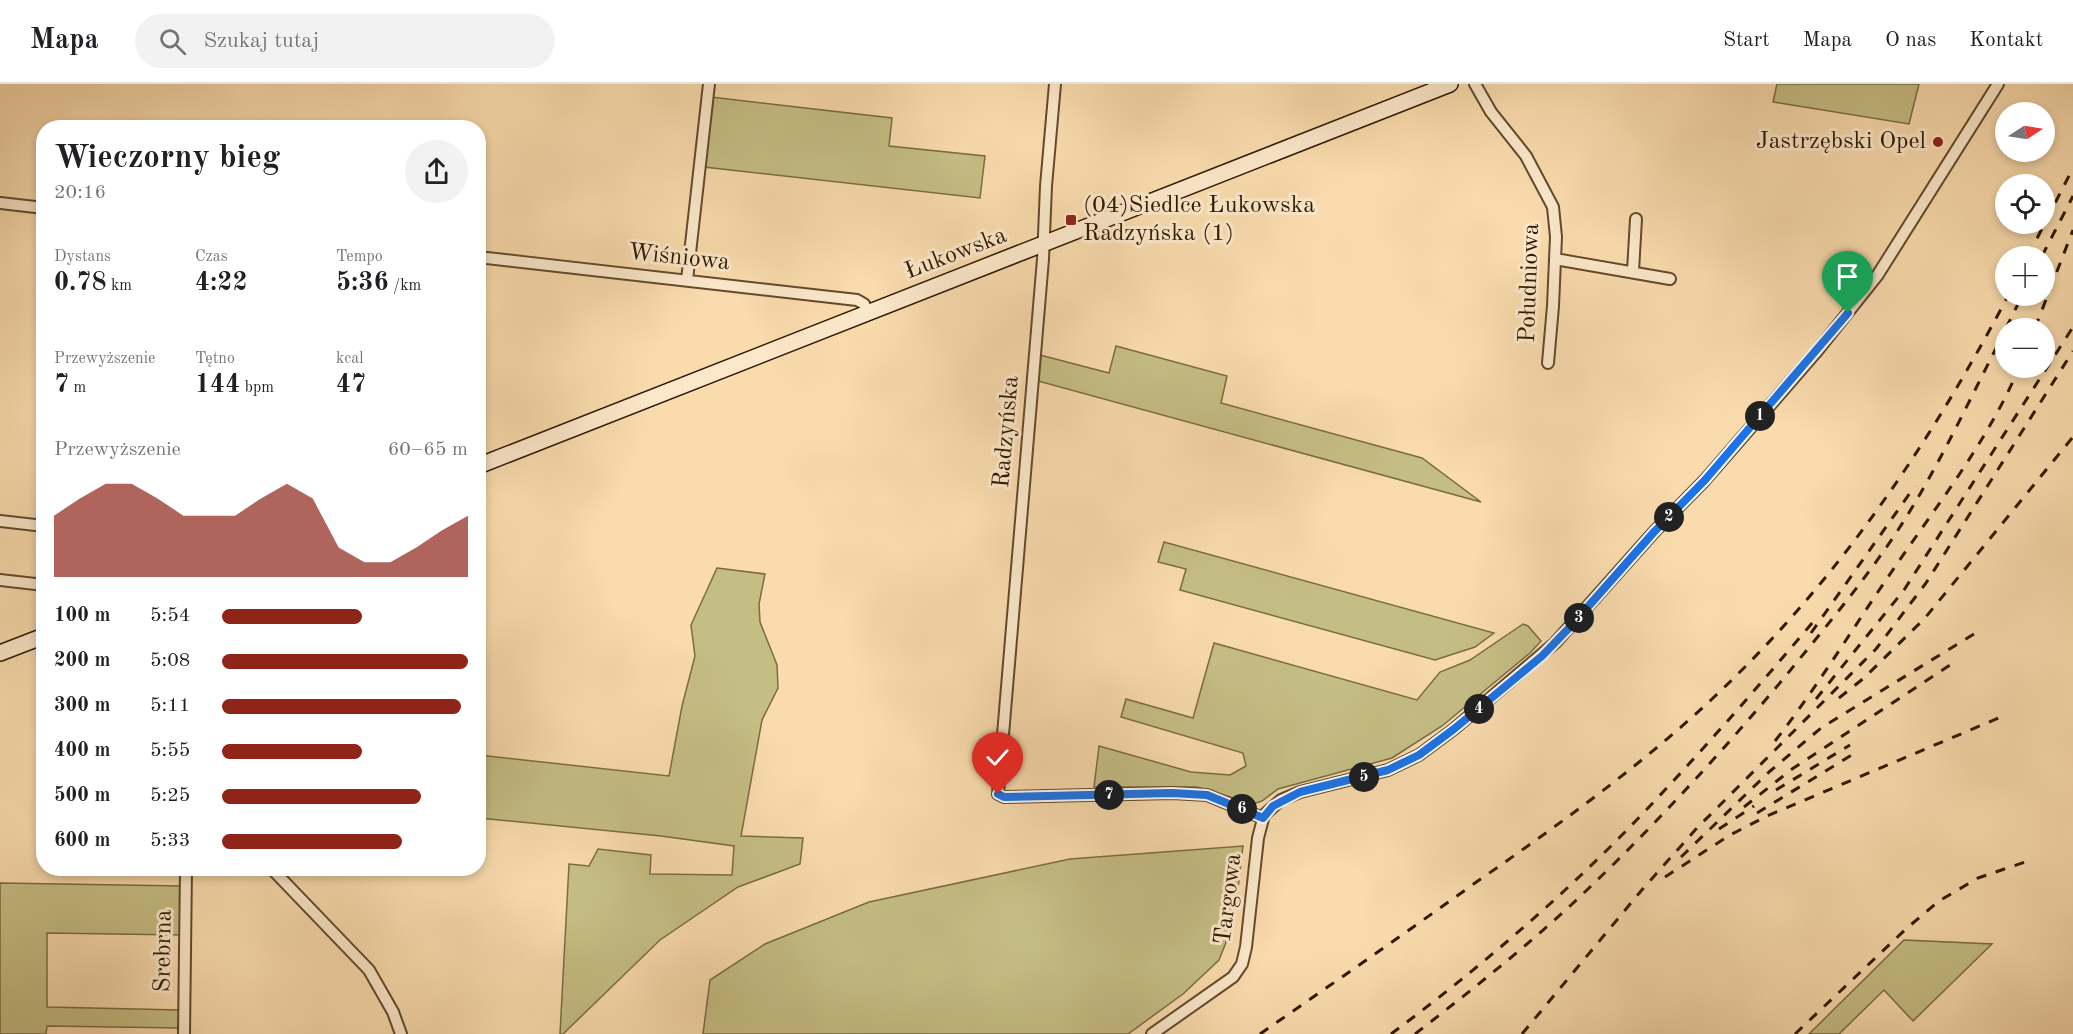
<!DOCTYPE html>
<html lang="pl">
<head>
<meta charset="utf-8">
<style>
	body { margin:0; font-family:"Old Standard TT",serif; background:#f2f2f2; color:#202124; height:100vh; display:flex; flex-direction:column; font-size:22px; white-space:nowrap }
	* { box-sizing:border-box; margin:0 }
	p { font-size:20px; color:#757577 }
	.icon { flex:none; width:33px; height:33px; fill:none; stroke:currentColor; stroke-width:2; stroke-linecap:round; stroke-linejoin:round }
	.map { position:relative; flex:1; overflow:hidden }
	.panel { position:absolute; left:36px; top:36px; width:450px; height:756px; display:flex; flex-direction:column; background:#fff; border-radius:24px; box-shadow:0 3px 9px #0003 }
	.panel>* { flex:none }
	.needle { width:39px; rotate:78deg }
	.fabs { position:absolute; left:1995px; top:18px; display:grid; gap:12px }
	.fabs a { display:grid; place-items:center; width:60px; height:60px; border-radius:50%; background:#fff; box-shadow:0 3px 9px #0003; font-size:30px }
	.pin { position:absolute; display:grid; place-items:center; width:51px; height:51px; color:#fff; margin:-62px -26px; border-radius:50% 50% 50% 0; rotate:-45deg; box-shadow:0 0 6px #0007 }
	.pin .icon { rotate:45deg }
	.km { position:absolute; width:30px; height:30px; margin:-15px; border-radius:50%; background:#222; color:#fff; font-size:16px; line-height:30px; text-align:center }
	.round { display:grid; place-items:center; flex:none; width:63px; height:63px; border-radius:32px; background:#f2f2f2 }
	.headline { display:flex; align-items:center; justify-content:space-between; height:102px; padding:0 18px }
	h1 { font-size:33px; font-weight:700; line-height:45px }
	.metrics { display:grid; grid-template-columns:repeat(3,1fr); gap:9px; height:102px; padding:6px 18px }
	.metrics div { display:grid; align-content:center }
	.metrics b { font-size:26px; font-weight:700 }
	.metrics small { font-size:16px; font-weight:400 }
	.metrics p { font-size:16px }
	.chart { height:168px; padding:12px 18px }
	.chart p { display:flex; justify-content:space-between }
	.chart svg { width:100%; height:108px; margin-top:6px; fill:#8f2418; opacity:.7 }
	ul { padding:0 18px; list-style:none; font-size:20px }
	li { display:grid; grid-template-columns:96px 72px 1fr; align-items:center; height:45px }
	li i { height:15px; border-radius:8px; background:#8f2418 }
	header { display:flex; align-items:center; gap:36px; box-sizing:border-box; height:84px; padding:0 30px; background:#fff; border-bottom:2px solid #e0e0e0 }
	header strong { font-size:28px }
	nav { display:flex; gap:33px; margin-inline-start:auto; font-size:21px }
	.search { width:420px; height:54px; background:#f2f2f2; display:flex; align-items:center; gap:15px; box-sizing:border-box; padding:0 21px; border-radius:33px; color:#757577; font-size:22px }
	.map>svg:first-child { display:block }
	.green { fill:#c5be84; stroke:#7a6c42; stroke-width:1.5 }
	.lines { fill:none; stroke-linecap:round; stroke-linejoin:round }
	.minor-casing { stroke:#614a2b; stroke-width:14 }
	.secondary-casing { stroke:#2e1900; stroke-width:18 }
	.minor { stroke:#fbe8ca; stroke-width:10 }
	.secondary { stroke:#fbe8ca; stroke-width:15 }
	.rail { stroke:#2e1900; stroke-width:3; stroke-dasharray:10 10; stroke-linecap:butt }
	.route-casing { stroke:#fff; stroke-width:12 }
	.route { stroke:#1a73e8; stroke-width:8 }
	.poi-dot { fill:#8f2418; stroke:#fbe8ca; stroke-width:2 }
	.labels { text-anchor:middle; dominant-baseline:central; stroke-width:6; stroke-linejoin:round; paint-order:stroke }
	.poi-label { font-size:24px; fill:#2e1900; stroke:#fbe8ca; text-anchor:end }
	.street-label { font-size:24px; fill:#2e1900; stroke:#fbe8ca }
</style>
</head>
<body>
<header>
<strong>Mapa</strong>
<div class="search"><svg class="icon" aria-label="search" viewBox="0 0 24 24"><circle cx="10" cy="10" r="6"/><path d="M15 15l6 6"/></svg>Szukaj tutaj</div>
<nav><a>Start</a><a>Mapa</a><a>O nas</a><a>Kontakt</a></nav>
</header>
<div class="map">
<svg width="2073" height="950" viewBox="0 0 2073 950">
	<rect width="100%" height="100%" fill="#f9dbad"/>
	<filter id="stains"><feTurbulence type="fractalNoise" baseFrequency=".00333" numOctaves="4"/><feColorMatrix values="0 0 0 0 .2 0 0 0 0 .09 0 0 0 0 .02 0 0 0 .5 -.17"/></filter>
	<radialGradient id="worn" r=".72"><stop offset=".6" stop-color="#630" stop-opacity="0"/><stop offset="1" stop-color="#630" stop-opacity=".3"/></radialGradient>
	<path class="green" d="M1777 0H1919L1909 40 1773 18Z
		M711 13 892 34 889 62 985 72 980 114 704 83Z
		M1116 262 1227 292 1221 319 1422 374 1481 418 1038 297 1040 271 1109 289Z
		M1164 458 1494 549 1475 563 1435 576 1180 506 1186 485 1158 478Z
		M717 484 765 490 759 520 760 538 777 581 778 604 762 636 741 752 803 754 800 780 738 803 660 856 563 950H560L569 780 589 782 598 765 651 771 650 790 732 791 734 762 661 752 479 734V671L669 692 682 622 695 572 691 541Z
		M1523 540 1528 542 1541 557 1530 569 1442 642 1392 674 1278 705 1262 717 1253 720 1197 703H1094L1099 662 1191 688 1230 691 1246 682 1243 669 1121 633 1126 615 1193 634 1214 559 1417 616 1440 588 1470 576Z
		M1243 762 1234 838 1219 876 1183 910 1128 950H703L710 896 765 860 869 818 1070 775Z
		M0 799 182 802 181 851 47 849V923L180 926V944L47 942 46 950H0Z
		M1904 856 1992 860 1913 937 1884 906 1839 950H1809Z"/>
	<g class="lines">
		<g class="minor-casing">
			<path id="minor" d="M1055 0 1046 102 1043 175 998 710 1004 713 1172 709 1207 711 1263 734
				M1475 0 1491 28 1526 72 1553 123 1556 153 1553 222 1548 279
				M0 119 44 124
				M478 173 857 216 864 220 868 228
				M1555 175 1670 195
				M1633 187 1636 135
				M687 196 709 0
				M0 437 44 442
				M0 496 44 501
				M271 784 369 886 393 928 401 950
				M184 950 186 784
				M1152 950 1233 893 1242 880 1246 863 1258 754 1264 731 1281 716 1300 708 1388 686 1419 671 1454 645 1555 559 1654 448 1705 396 1818 266 1877 192 1998 0"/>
		</g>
		<g class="secondary-casing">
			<path id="secondary" d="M478 382 1450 0
				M0 569 44 552"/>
		</g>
		<use href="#minor" class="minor"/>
		<use href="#secondary" class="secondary"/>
		<path class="rail" d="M2028 172 2073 84
			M2042 172 2073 112
			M2006 244 2022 212
			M2035 244 2073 146
			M1811 549 1915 402
			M1839 614 1864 594 1925 534 2073 353
			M1816 615 1904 506 2073 243
			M1775 657C1816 605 1849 550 1886 496 1933 426 1986 361 2019 284
			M1776 706 1850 661
			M1744 723 1792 685 1953 579
			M1757 729 1855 669
			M1719 745 1754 722
			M1681 773 1769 688 1821 644 1982 545
			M1665 793 1730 751 1767 732 2001 633
			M1260 950C1332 900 1404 850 1475 799 1557 742 1638 684 1712 615 1837 498 1928 363 2008 212
			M1391 950C1473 889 1553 821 1625 748 1690 681 1752 610 1813 538
			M1415 950C1468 909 1521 867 1570 822 1646 751 1717 674 1784 594 1823 546 1864 498 1898 446 1939 383 1971 312 2006 245
			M1522 950 1641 807 1696 745 1876 565 1926 499 2073 267
			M1795 950 1907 844 1939 817 1978 794 2025 778"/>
	</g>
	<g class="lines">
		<g class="route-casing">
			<path id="route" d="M998 710 1004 713 1172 709 1207 711 1263 734 1273 722 1300 708 1388 686 1419 671 1454 645 1542 572 1570 543 1654 448 1705 396 1848 229"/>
		</g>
		<use href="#route" class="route"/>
	</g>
	<g class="poi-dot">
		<circle cx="1938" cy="58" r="6"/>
		<rect x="1065" y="130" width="12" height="12" rx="3"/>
	</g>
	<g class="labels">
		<g class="poi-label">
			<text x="1926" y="58">Jastrzębski Opel</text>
			<text x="1083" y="122" text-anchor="start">(04)Siedlce Łukowska<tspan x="1083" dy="28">Radzyńska (1)</tspan></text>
		</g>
		<g class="street-label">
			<text transform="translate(956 170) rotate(-21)">Łukowska</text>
			<text transform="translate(679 174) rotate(6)">Wiśniowa</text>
			<text transform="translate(1530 199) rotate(-88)">Południowa</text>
			<text transform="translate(1007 348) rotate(-85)">Radzyńska</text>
			<text transform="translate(1229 815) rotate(-83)">Targowa</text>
			<text transform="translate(164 867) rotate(-89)">Srebrna</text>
		</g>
	</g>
	<rect width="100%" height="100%" filter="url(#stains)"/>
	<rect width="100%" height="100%" fill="url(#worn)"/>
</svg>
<div class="fabs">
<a><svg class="needle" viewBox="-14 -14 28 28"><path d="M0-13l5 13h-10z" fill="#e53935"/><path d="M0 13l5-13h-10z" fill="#757577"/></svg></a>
<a><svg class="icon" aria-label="locate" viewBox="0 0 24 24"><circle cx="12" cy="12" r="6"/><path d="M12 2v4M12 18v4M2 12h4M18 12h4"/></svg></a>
<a>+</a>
<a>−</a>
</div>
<div class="pin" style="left:1848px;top:229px;background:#1e9e55"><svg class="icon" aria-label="arrive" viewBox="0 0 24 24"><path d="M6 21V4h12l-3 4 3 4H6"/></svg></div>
<div class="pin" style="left:998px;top:710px;background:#d93025"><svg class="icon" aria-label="check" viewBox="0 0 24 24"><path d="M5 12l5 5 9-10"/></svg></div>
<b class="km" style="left:1760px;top:332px">1</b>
<b class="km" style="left:1669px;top:433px">2</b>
<b class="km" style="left:1579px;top:534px">3</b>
<b class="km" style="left:1479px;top:625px">4</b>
<b class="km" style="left:1364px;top:693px">5</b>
<b class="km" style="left:1242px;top:725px">6</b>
<b class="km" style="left:1109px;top:711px">7</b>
<section class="panel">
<div class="headline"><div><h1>Wieczorny bieg</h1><p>20:16</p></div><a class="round"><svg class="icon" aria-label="share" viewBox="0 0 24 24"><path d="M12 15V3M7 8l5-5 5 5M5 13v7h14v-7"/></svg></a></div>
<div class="metrics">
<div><p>Dystans</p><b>0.78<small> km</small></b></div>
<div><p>Czas</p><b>4:22</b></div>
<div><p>Tempo</p><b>5:36<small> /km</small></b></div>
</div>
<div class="metrics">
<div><p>Przewyższenie</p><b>7<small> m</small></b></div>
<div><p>Tętno</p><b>144<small> bpm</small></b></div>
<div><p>kcal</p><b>47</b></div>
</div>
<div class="chart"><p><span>Przewyższenie</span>60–65 m</p>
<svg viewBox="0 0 160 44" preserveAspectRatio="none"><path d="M0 44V19L10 12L20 6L30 6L40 12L50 19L60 19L70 19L80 12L90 6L100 12L110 32L120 38L130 38L140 32L150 25L160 19V44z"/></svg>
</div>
<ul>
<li><b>100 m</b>5:54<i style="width:57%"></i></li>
<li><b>200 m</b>5:08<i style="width:100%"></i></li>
<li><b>300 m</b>5:11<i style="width:97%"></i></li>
<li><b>400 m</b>5:55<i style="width:57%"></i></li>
<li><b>500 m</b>5:25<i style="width:81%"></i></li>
<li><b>600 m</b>5:33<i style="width:73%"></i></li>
</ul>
</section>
</div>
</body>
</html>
